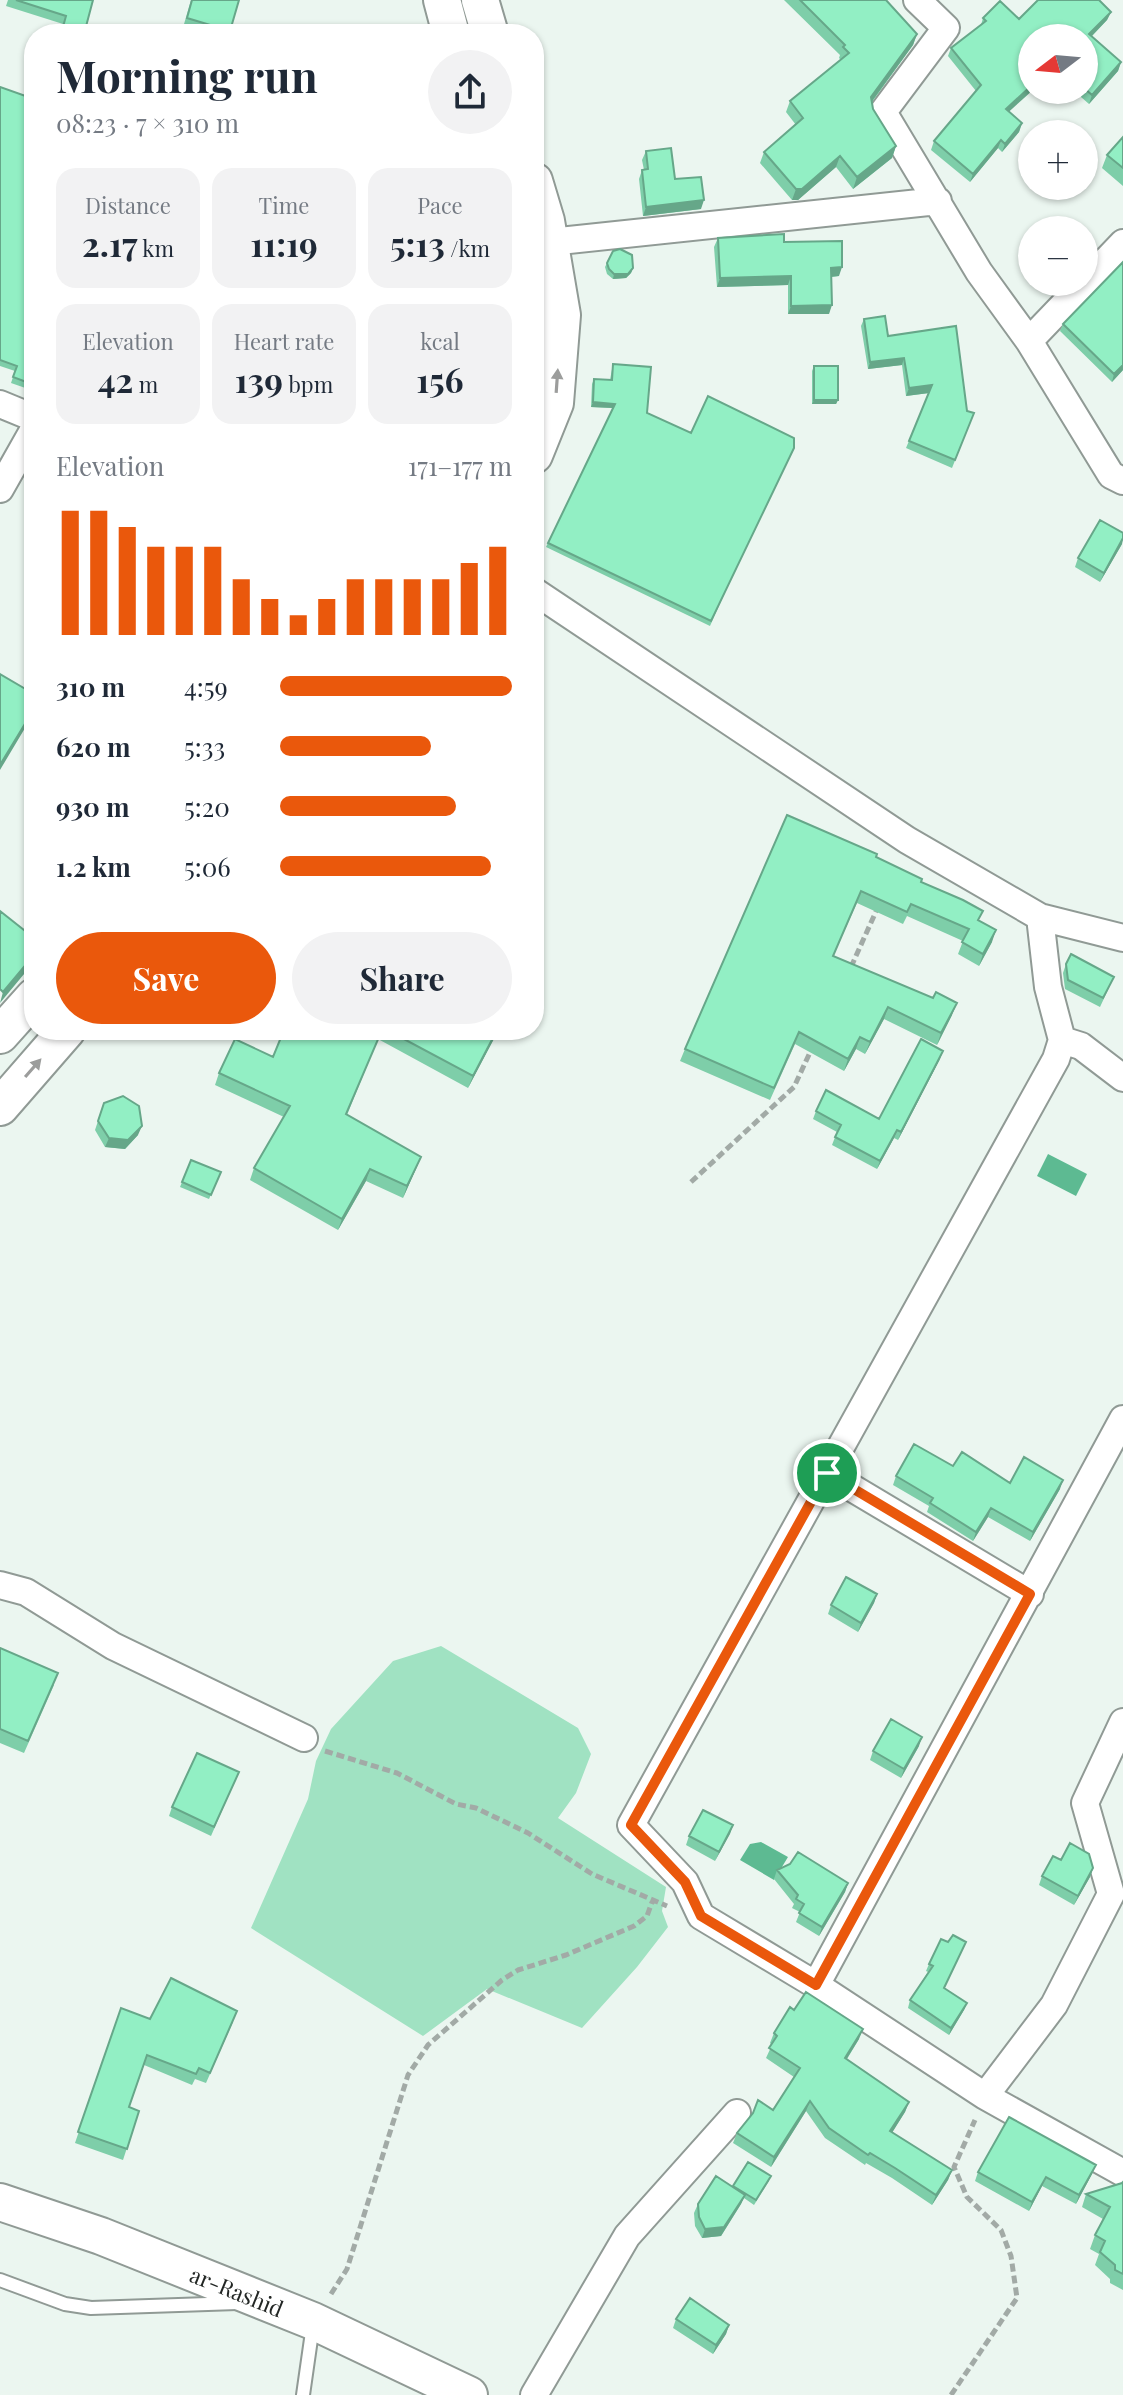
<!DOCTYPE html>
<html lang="en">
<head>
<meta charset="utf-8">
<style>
	body { margin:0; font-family:"Playfair Display",serif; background:#f2f2f3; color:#1f2937; height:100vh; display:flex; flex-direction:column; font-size:30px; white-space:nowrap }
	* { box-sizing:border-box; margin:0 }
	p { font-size:26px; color:#747a83 }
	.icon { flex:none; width:44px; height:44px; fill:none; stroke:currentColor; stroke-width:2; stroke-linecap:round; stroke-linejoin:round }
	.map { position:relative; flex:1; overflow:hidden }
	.panel { position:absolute; left:24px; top:24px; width:520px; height:1016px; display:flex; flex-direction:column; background:#fff; border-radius:32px; box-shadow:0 2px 6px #0004 }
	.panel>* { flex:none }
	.needle { width:52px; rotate:254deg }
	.buttons { position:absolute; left:1018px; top:24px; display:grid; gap:16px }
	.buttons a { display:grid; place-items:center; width:80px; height:80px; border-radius:50%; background:#fff; box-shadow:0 2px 6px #0004; font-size:40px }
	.pin { position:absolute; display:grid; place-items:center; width:68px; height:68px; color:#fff; margin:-34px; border:4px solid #fff; border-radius:50%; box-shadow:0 2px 8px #0007 }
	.round { display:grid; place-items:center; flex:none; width:84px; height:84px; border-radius:42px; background:#f2f2f3 }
	.head { display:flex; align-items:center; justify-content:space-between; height:136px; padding:0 32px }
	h1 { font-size:44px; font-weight:700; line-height:60px }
	.figures { display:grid; grid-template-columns:repeat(3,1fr); gap:12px; height:136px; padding:8px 32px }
	.figures div { display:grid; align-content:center; border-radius:20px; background:#f2f2f3; text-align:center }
	.figures b { font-size:34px; font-weight:700 }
	.figures small { font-size:22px; font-weight:400 }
	.figures p { font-size:22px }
	.chart { height:224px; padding:16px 32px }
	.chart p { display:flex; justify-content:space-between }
	.chart svg { width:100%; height:144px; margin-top:8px; stroke:#ea580c; stroke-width:6 }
	.primary-button { display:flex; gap:16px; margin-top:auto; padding:16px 32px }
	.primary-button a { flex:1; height:92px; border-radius:48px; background:#ea580c; color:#fff; font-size:32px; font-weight:700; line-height:92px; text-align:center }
	.primary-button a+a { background:#f2f2f3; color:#1f2937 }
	ul { padding:0 32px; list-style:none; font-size:26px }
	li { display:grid; grid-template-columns:128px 96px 1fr; align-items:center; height:60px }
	li i { height:20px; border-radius:10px; background:#ea580c }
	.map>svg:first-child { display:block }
	.green { fill:#a0e2c2 }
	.water { fill:#5dba92 }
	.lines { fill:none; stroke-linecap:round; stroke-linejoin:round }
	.service-casing { stroke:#909a95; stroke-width:16 }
	.minor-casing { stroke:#909a95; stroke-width:30 }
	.secondary-casing { stroke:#909a95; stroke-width:40 }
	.path { stroke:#a2aaa6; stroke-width:5; stroke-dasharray:8 4; stroke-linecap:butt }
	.service { stroke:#fff; stroke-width:12 }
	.minor { stroke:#fff; stroke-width:26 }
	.secondary { stroke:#fff; stroke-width:36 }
	.wall { fill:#7ecea9 }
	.shaded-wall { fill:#66a789 }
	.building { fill:#92efc4; stroke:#66a789; stroke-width:2 }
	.oneway { fill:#9c9d9c }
	.route-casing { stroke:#fff; stroke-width:16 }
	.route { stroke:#ea580c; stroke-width:10 }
	.labels { text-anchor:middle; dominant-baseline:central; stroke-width:8; stroke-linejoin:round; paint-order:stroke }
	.street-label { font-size:22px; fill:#222624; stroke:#fff }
</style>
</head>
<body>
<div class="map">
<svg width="1123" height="2395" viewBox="0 0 1123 2395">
	<rect width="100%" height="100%" fill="#ebf6f0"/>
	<path class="green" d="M441 1646 578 1728 591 1754 576 1793 558 1818 666 1887 662 1911 668 1927 637 1967 582 2028 487 1989 423 2036 251 1928 308 1799 316 1761 331 1729 393 1661Z"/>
	<path class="water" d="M1048 1154 1087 1174 1076 1196 1037 1176Z
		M761 1842 788 1857 774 1880 740 1860 750 1844Z"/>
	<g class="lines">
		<g class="service-casing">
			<path id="service" d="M0 2280 65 2304 91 2308 237 2303
				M303 2395 313 2325"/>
		</g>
		<g class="minor-casing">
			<path id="minor" d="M917 0 946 28 883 112 979 272 1029 341 1111 475 1123 481
				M550 242 938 201
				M1029 341 1123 243
				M0 404 34 418
				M0 489 34 429
				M534 591 907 840 1040 917 1123 938
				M1040 917 1048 987 1062 1040 1056 1059 631 1825 685 1882 701 1916 816 1985 985 2096 1123 2173
				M1062 1040 1081 1046 1123 1078
				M827 1473 1030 1594
				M0 1585 26 1592 113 1646 304 1738
				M816 1985 1123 1419
				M985 2096 1054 2005 1111 1894 1085 1803 1123 1722
				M534 2395 627 2236 737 2113"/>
		</g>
		<g class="secondary-casing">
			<path id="secondary" d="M442 0 451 34
				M480 0 490 34
				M534 181 546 221 562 315 555 403 534 455
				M0 1035 34 997
				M0 1107 67 1030
				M0 2202 101 2236 313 2321 469 2395"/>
		</g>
		<path class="path" d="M851 967 878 907
			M691 1182 794 1087 812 1048
			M325 1751 397 1773 456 1804 476 1808 528 1833 592 1874 667 1906
			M331 2294 347 2269 408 2075 428 2045 502 1980 518 1970 566 1955 634 1926 647 1916 652 1902
			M951 2395 1017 2298 1011 2256 1001 2230 967 2197 954 2167 975 2120"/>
		<use href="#service" class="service"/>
		<use href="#minor" class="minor"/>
		<use href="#secondary" class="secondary"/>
	</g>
	<path class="wall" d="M8 0H93L63 24 6 6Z
		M191 0H239L229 34H191L182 31Z
		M784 0H886L917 34 913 45 872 102 873 109 896 146 892 158 853 189 836 167 798 200H792L760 163 764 152 796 125 786 112 790 101 841 60 839 58 840 55Z
		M1111 12 1107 20 1092 36 1121 62 1118 71 1089 104 1073 90H1084V38H1032L1009 112 1022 123 1019 132 1002 152 998 148 970 182 931 150 934 141 976 91 948 56 951 48 981 25 983 18 1019 19Z
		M0 87 34 99V391L11 383 15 371 0 366Z
		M1123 137V186L1102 168 1107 155Z
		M646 151 675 179 701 209 643 216 639 179 642 170H644L642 160Z
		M718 238 784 242 839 276 832 277 829 314H788V285L717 287 714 247Z
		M607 263 633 268 631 273 626 278 613 279 607 274 605 267Z
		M864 319 888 336 967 411 974 413 952 468 906 448 929 393 906 396 902 365 868 369 861 326Z
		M1063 324 1123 370 1112 382 1060 331Z
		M613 364 647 413 691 433 794 438 710 626 546 547 613 408 591 407 592 384 594 379 610 380Z
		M814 366 838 400 836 404H812V371Z
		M1123 533 1122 544 1100 582 1075 567 1078 558Z
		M876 857 921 882 980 921 992 942 979 966 958 954 963 941 907 916 903 924 857 903 833 956 952 1015 937 1045 884 1019 865 1054 856 1049 844 1071 795 1044 770 1100 680 1061 685 1049Z
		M1066 964 1114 977 1100 1007 1065 989 1063 973Z
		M284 1030H498L468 1088 378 1039 347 1115 421 1157 403 1198 366 1181 338 1230 250 1180 254 1168 284 1117 215 1085 219 1073 273 1057Z
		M940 1059 898 1140 894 1138 877 1169 832 1145 837 1132 813 1119 816 1111 879 1119Z
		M101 1112 138 1135 125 1149 105 1147 95 1130Z
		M191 1160 221 1172 209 1199 180 1187Z
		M953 1466 1010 1483 1060 1489 1030 1541 988 1517 973 1541 927 1512 929 1506 893 1485 896 1476Z
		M877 1594 874 1603 858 1632 828 1614 831 1605Z
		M0 1648 54 1685 24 1753 0 1743Z
		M919 1746 901 1778 870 1760 873 1751Z
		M235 1781 211 1836 169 1816 172 1807Z
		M733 1825 715 1861 686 1845 689 1836Z
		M1061 1860 1093 1868 1090 1877 1074 1905 1039 1885 1042 1876Z
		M777 1870 848 1883 845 1892 819 1936 796 1922 800 1912 792 1908 794 1904 774 1879Z
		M963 1949 944 1988 967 2003 964 2010 949 2035 908 2008 910 2000 928 1972 926 1971 929 1964Z
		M121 2008 150 2019 233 2022 206 2083 195 2079 192 2085 144 2065 129 2107 139 2111 123 2160 75 2143Z
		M774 2033 859 2039 847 2059 909 2102 905 2112 892 2132 952 2170 948 2180 932 2205 892 2178 866 2163 865 2165 825 2138 806 2111 771 2167 733 2143 737 2133 773 2110 794 2077 766 2058 772 2045 770 2043Z
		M748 2162 769 2181 754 2205 744 2198 741 2204 721 2236 702 2238 695 2226 694 2213 698 2204 733 2187Z
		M1096 2165 1092 2174 1076 2204 1042 2186 1029 2211 975 2181 978 2172Z
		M1123 2182V2290L1110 2283V2279L1095 2265 1099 2254 1090 2249 1095 2235 1103 2219 1082 2207 1086 2194 1122 2183Z
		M676 2319 729 2325 726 2334 713 2354 673 2328Z"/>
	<path class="shaded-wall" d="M1111 12 1107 20 1086 42 1089 34Z
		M917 34 913 45 867 108 871 97Z
		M1121 62 1118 71 1089 104 1092 95Z
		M1032 85 1033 90 1002 118 1006 109Z
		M1022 123 1019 132 1002 152 1005 144Z
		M1001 140 998 148 970 182 973 174Z
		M896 146 892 158 853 189 857 177Z
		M840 156 836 167 798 200H792L796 189Z
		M704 200 701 209 643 216 646 207Z
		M842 267 839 276 828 277 831 268Z
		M633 268 631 273 626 278 613 279 614 274Z
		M791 276 788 285 717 287 720 278Z
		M832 305 829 314H788L791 306Z
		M904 358 902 365 868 369 870 362Z
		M1123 365V370L1112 382 1114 374Z
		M932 385 929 393 906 396 909 388Z
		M814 400H838L836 404H812Z
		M593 402 615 404 613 408 591 407Z
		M1123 538 1122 544 1100 582 1104 573Z
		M34 709V713L0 770V765Z
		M996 930 992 942 979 966 983 954Z
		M34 955V962L0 1003 3 992Z
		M957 1003 952 1015 937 1045 941 1033Z
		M888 1007 884 1019 865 1054 870 1042Z
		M497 1030 495 1037 468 1088 473 1076Z
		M860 1037 856 1049 844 1071 848 1059Z
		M943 1051 940 1059 898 1140 901 1132Z
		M142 1126 138 1135 125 1149 105 1147 109 1138Z
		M897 1130 894 1138 877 1169 880 1161Z
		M421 1157 416 1169 403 1198 407 1186Z
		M370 1169 366 1181 338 1230 342 1219Z
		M1063 1480 1060 1489 1030 1541 1033 1532Z
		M991 1508 988 1517 973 1541 976 1532Z
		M877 1594 874 1603 858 1632 861 1623Z
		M922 1737 919 1746 901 1778 904 1769Z
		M733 1825 730 1834 715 1861 719 1852Z
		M1093 1868 1090 1877 1074 1905 1078 1896Z
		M848 1883 845 1892 819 1936 822 1927Z
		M967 2003 964 2010 949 2035 951 2028Z
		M863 2029 859 2039 841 2068 845 2058Z
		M810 2101 806 2111 771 2167 774 2157Z
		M909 2102 905 2112 887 2141 890 2131Z
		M1096 2165 1092 2174 1076 2204 1079 2195Z
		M952 2170 948 2180 932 2205 936 2195Z
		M1046 2177 1042 2186 1029 2211 1032 2202Z
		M745 2195 741 2204 721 2236 702 2238 705 2229Z
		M729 2325 726 2334 713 2354 716 2345Z"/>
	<path class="building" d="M16 0H93L84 34H61L66 16Z
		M192 0H239L230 31 187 18Z
		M800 0H886L917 34 871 97 873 109 896 146 857 177 840 156 802 189H796L764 152 803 118 790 101 849 53 843 47 845 45Z
		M1038 0H1099L1111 12 1089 34 1121 62 1092 95 1084 88V38H1032V85L1006 109 1022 123 1005 144 1001 140 973 174 934 141 981 85 951 48 986 21 983 18 1000 1 1019 19Z
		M0 87 34 99V385L13 377 17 366 0 360Z
		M1123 137V168L1107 155Z
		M671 148 675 179 701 177 704 200 646 207 642 170 648 169 646 151Z
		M784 234V242L842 241V267L831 268 832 305 791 306V276L720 278 718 238Z
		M620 249 632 255 633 268 628 274H614L609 269 607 263 613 251Z
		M1123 262V365L1114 374 1063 324Z
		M885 316 888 336 956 326 967 411 974 413 955 460 909 441 932 385 909 388 904 358 870 362 864 319Z
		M613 364 651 367 647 413 691 433 708 396 794 438V448L711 621 548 543 615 404 593 402 594 379 612 380Z
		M814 366H838V400H814Z
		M1100 520 1123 533V538L1104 573 1078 558Z
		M0 674 34 694V709L0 765Z
		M787 815 877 854 876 857 922 879 921 882 963 900 983 911 978 920 996 930 983 954 962 942 969 929 911 904 907 912 861 891 833 956 933 998 936 992 957 1003 941 1033 888 1007 870 1042 860 1037 848 1059 799 1032 774 1088 685 1049Z
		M0 911 34 938V955L3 992 0 989Z
		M1071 954 1114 977 1103 998 1068 980 1066 964Z
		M284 1030H382L346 1114 421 1157 407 1186 370 1169 342 1219 254 1168 290 1106 219 1073 235 1039 273 1057Z
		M387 1030H497L473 1076Z
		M921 1039 943 1051 901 1132 897 1130 880 1161 835 1137 841 1125 816 1111 826 1090 879 1119Z
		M123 1096 139 1106 142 1126 128 1140 109 1138 98 1121 104 1103Z
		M191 1160 221 1172 211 1195 182 1182Z
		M914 1444 953 1466 962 1452 1010 1483 1024 1457 1063 1480 1033 1532 991 1508 976 1532 930 1503 933 1498 896 1476Z
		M846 1577 877 1594 861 1623 831 1605Z
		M0 1648 58 1673 28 1741 0 1729Z
		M891 1719 922 1737 904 1769 873 1751Z
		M197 1753 239 1772 214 1827 172 1807Z
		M703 1810 733 1825 719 1852 689 1836Z
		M1070 1843 1089 1854 1093 1868 1078 1896 1042 1876 1053 1856 1061 1860Z
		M798 1852 848 1883 822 1927 799 1913 804 1904 796 1899 798 1895 777 1870 790 1864Z
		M953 1935 966 1942 944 1988 967 2003 951 2028 910 2000 933 1966 929 1964 941 1939 948 1942Z
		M171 1978 237 2011 210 2073 199 2068 196 2074 147 2055 129 2107 139 2111 127 2149 78 2132 121 2008 150 2019Z
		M806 1992 863 2029 845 2058 909 2102 890 2131 952 2170 936 2195 895 2168 870 2153 868 2155 829 2128 810 2101 774 2157 737 2133 753 2113 758 2100 773 2110 800 2068 769 2048 777 2036 774 2033 790 2007 794 2010Z
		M1009 2117 1096 2165 1079 2195 1046 2177 1032 2202 978 2172Z
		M748 2162 771 2176 756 2200 733 2186Z
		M716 2176 745 2195 724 2227 705 2229 699 2217 698 2204Z
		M1123 2182V2274L1115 2270V2265L1100 2252 1105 2241 1095 2235 1110 2207 1086 2194 1122 2183Z
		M690 2298 729 2325 716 2345 676 2319Z"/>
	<defs><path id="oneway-solid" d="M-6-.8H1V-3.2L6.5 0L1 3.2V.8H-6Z" transform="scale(2)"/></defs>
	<g class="oneway">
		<use href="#oneway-solid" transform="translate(557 381) rotate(-86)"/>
		<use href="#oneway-solid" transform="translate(33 1068) rotate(-49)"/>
	</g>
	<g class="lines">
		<g class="route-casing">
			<path id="route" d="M827 1473 1030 1594 816 1985 701 1916 685 1882 631 1825Z"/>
		</g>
		<use href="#route" class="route"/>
	</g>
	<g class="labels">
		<g class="street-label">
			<text transform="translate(237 2291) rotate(22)">ar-Rashid</text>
		</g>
	</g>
</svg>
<div class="buttons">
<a><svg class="needle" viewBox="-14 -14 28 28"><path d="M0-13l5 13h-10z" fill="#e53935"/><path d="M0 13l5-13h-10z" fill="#747a83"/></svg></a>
<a>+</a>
<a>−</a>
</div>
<div class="pin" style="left:827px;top:1473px;background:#1e9e55"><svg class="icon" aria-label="arrive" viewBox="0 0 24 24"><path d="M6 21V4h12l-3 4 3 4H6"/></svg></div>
<section class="panel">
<div class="head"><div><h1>Morning run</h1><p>08:23 · 7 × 310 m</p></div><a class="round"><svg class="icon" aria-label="share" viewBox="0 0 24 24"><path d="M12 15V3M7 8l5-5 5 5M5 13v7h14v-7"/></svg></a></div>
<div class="figures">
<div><p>Distance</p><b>2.17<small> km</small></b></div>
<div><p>Time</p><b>11:19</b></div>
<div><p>Pace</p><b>5:13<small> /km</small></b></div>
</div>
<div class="figures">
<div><p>Elevation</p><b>42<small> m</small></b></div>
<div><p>Heart rate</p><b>139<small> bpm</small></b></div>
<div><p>kcal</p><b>156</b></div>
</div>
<div class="chart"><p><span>Elevation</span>171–177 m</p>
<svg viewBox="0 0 160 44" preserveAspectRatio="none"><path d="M5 44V6M15 44V6M25 44V11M35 44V17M45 44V17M55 44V17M65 44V27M75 44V33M85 44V38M95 44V33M105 44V27M115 44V27M125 44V27M135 44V27M145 44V22M155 44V17"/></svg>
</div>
<ul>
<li><b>310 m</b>4:59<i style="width:100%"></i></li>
<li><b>620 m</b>5:33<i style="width:65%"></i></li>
<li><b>930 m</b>5:20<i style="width:76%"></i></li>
<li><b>1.2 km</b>5:06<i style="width:91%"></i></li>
</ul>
<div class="primary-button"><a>Save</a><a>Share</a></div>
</section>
</div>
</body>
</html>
